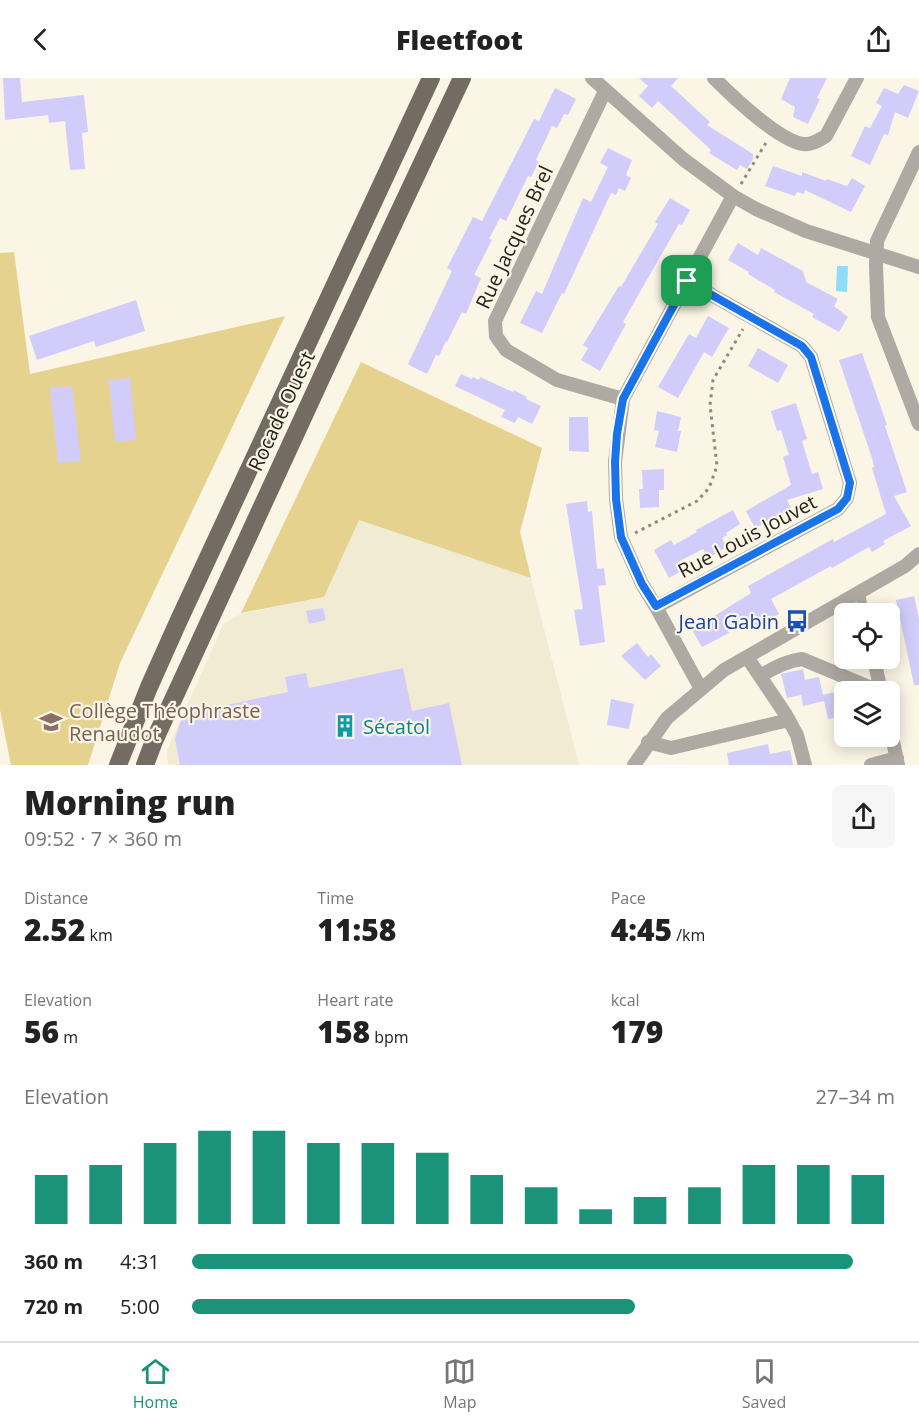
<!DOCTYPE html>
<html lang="en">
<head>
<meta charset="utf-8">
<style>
	body { margin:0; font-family:"Open Sans",sans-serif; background:#f6f6f6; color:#222; height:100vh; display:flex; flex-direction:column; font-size:22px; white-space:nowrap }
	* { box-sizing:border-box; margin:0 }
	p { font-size:20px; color:#767676 }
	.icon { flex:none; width:33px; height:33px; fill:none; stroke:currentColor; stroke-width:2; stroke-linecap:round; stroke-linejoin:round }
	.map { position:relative; height:687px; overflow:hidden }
	.side { display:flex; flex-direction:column; background:#fff; flex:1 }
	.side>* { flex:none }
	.tools { position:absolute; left:834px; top:525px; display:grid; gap:12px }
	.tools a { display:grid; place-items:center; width:66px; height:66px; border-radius:9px; background:#fff; box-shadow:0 3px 15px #0003; font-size:30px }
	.pin { position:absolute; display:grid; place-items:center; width:51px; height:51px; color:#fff; margin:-26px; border-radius:12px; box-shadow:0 3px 9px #0006 }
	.round { display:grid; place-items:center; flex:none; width:63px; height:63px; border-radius:9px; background:#f6f6f6 }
	.summary { display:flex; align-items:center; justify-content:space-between; height:102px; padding:0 24px }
	h1 { font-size:33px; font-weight:800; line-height:45px }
	.stats { display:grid; grid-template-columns:repeat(3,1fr); gap:9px; height:102px; padding:6px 24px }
	.stats div { display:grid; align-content:center }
	.stats b { font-size:30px; font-weight:800 }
	.stats small { font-size:16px; font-weight:400 }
	.stats p { font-size:16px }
	.chart { height:168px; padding:12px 24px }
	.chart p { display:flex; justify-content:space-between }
	.chart svg { width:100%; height:108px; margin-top:6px; stroke:#1b9378; stroke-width:6 }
	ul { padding:0 24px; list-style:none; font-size:20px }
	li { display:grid; grid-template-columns:96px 72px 1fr; align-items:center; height:45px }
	li i { height:15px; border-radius:8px; background:#1b9378 }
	header { display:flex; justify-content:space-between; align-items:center; height:78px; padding:0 24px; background:#fff; font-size:27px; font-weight:800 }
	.tab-bar { display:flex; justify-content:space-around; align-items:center; height:84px; border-top:2px solid #e0e0e0; background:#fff; font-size:16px; color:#767676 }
	.tab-bar a { display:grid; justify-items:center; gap:3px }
	.tab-bar .current { color:#1b9378 }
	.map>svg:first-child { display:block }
	.built { fill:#f2ebd4 }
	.green { fill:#e5d28f }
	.water { fill:#8fdcf8 }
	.building { fill:#d2ccfa }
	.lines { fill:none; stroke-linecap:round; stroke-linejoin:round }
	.path { stroke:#8c897e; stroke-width:3; stroke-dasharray:3 4.5; stroke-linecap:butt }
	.pedestrian { stroke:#afa9a4; stroke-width:10 }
	.minor { stroke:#afa9a4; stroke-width:14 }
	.primary { stroke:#746b62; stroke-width:18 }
	.route-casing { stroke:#fff; stroke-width:12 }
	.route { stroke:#1a73e8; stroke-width:8 }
	.labels { text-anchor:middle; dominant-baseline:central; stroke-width:4.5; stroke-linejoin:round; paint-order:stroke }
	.street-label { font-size:20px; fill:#25241e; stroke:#faf5e5 }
	.transit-label { font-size:20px; fill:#164399; stroke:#faf5e5; text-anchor:end }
	.education-label { font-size:20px; fill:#785e54; stroke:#faf5e5; text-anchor:start }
	.culture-label { font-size:20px; fill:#0d838f; stroke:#faf5e5; text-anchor:start }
</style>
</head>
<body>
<header><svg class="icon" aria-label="back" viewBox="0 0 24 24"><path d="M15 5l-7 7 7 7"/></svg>Fleetfoot<svg class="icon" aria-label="share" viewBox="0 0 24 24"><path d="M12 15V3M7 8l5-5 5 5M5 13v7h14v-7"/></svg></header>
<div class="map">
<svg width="919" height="687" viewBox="0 0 919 687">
	<rect width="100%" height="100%" fill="#faf5e5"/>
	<path class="built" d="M359 442 531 500 579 687H168L167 672 224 545 241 536 324 519Z"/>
	<path class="green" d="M14 174 30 296 285 238 120 585 88 687H11L0 632V175Z
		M361 284 542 370 520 454 531 500 359 442 324 519 241 535Z"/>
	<path class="water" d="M837 188H848L847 214 836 213Z"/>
	<path class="building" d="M3 0H20L22 24 84 17 88 54 82 55 85 91 70 92 65 43 49 45 48 37 5 42Z
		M639 0H678L671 8 710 44 707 47 753 76V81L747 91 740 87 737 92 709 75 711 72 658 23 652 30 639 18 648 8Z
		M790 0H827L817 20 820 21 808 46 793 39 795 29 781 21Z
		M904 7 919 13 908 40 895 34 888 57 884 56 870 87 851 78 865 48 870 50 882 28 876 25 884 10 898 16Z
		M555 10 576 21 568 37 564 36 557 50 552 48 536 82 539 84 531 99 528 98 506 143 500 140 489 161 492 162 474 197 481 200 466 236 462 234 447 264 446 263 439 278 436 277 427 296 411 288 408 286 452 193 447 190 473 139 482 143 534 41 539 43Z
		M608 70 632 82 626 97 631 100 625 113 619 110 616 117 611 115 564 216 562 215 542 255 520 245 536 213 542 216 583 120 591 124 608 89 600 85Z
		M773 88 802 98V94L826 103 827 101 847 108 852 100 865 108 851 134 805 112 804 116 797 114 795 118 765 108Z
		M670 120 690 132 682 147 679 146 637 219 623 244 626 246 600 293 581 282 588 270 583 267 619 208 621 209 658 146 655 144Z
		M738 165 758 177 761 170 803 193 806 204 838 221 834 228 848 239 839 254 812 239 814 236 774 214 775 212 748 196 749 194 728 182Z
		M136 222 145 253 96 269 94 263 37 282 29 258Z
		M708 238 729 250 712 279 704 274 678 320 658 309 689 256 696 260Z
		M758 270 788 287 778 305 748 288Z
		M862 275 887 347 885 348 907 414 894 418 911 448 883 463 885 466 872 474 869 469 832 490 831 488 771 521 779 536 756 548 751 539 728 553 729 555 702 569 692 552 751 515 748 508 833 461 834 464 886 436 872 390 874 389 872 380 839 282Z
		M461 296 472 301 473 299 479 302 480 299 513 314 514 312 527 319 526 321 541 328 532 346 518 339 515 345 501 339 505 332 455 308Z
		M130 300 136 362 115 364 109 302Z
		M72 308 81 383 58 385 50 310Z
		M796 325 807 361 802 363 812 396 818 394 823 411 787 422 791 430 755 450 746 433 791 407 783 379 789 377 781 352 777 353 771 333Z
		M657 333 681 339 678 353H681L677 374 655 369 659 353 654 352Z
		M569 339H588L589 374 569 373Z
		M664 391V412H659V429L640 430 639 411H643L642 392Z
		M587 423 588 434 592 433 597 491 604 490 606 507 598 508 605 564 580 568 574 532 583 531 566 426Z
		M733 432 740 446 726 455 727 457 722 460 727 469 708 480 703 471 678 484 683 492 669 500 654 472 671 462 674 467 697 454 696 452Z
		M914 518 919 540V607H914L896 522Z
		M323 530 326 542 309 546 306 533Z
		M637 565 648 579 651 576 661 588 645 602 621 578Z
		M403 590 412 633 449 625 462 687H180L175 661 183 636 288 614 285 599 306 595 309 610Z
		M803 591 805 602 819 599 823 617 844 612V638L828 641 824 623 803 628 801 617 787 620 781 596Z
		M611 621 634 626 629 651 607 647Z
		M768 666 770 676 790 672 793 687H729L727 675Z"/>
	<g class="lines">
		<path class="path" d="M741 106 767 63
			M635 455 697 423 709 410 717 388 710 327 713 302 743 251"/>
		<path class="pedestrian" d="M860 515 864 536"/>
		<path class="minor" d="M592 0 683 81 733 118 756 131 806 153 919 189
			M714 0C732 18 780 64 804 66 812 67 819 62 826 58L857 0
			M605 13 495 243 496 258 506 272 557 302 623 321
			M919 74 877 163 876 188 878 239 919 346
			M656 529 838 431 847 420 850 405 811 279 802 268 687 203
			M747 579 786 637 797 657 805 687
			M874 580 881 614
			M760 598C773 590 786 583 802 581L869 609 881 611
			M701 611 656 529 642 506 621 459 616 421 615 384 623 321 733 118
			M890 649 898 687
			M648 664 671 670 789 642
			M634 687 667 640 724 592 905 488 919 476
			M871 687 897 680"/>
		<path class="primary" d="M118 687 149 609 179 542 431 0
			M145 687 154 663 324 294 462 0"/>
	</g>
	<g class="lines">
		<g class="route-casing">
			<path id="route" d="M687 203 802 268 811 279 850 405 847 420 838 431 656 528 642 506 621 459 616 421 615 384 617 356 623 321Z"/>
		</g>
		<use href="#route" class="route"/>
	</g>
	<defs>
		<g id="bus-bare" transform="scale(1.8)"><path d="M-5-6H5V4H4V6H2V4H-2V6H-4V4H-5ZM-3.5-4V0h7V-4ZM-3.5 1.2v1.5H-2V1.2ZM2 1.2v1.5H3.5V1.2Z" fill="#1a4fb4" stroke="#faf5e5" stroke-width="2.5" paint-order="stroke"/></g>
		<g id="school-bare" transform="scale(1.8)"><path d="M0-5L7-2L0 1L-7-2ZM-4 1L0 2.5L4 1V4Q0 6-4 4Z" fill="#8d6e63" stroke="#faf5e5" stroke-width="2.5" paint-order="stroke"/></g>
		<g id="building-bare" transform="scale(1.8)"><path d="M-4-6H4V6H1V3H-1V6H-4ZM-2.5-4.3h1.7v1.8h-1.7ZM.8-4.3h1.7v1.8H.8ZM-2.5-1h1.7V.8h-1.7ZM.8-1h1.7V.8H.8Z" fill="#0f9aa8" stroke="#faf5e5" stroke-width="2.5" paint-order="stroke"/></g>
	</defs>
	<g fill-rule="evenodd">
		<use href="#bus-bare" x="797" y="543"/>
		<use href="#school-bare" x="51" y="644"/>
		<use href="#building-bare" x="345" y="648"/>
	</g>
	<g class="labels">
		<g class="street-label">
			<text transform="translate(514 159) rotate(-65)">Rue Jacques Brel</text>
			<text transform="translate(281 333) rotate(-65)">Rocade Ouest</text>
			<text transform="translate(747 458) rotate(-28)">Rue Louis Jouvet</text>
		</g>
		<g class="transit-label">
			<text x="779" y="543">Jean Gabin</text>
		</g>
		<g class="education-label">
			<text x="69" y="632">Collège Théophraste<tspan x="69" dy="23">Renaudot</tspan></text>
		</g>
		<g class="culture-label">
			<text x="363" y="648">Sécatol</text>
		</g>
	</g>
</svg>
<div class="tools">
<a><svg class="icon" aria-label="locate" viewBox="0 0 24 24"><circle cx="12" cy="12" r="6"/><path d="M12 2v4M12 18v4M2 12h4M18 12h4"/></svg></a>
<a><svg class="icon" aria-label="layers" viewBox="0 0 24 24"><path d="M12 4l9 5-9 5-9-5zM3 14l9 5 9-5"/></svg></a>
</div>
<div class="pin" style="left:687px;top:203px;background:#1e9e55"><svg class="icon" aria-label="arrive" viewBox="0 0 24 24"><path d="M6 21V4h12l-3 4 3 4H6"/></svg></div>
</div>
<section class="side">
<div class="summary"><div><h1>Morning run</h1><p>09:52 · 7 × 360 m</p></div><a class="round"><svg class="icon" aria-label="share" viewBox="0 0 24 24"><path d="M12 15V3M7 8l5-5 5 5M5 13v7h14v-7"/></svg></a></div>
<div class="stats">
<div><p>Distance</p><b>2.52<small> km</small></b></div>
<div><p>Time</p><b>11:58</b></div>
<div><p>Pace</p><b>4:45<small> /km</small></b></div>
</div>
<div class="stats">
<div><p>Elevation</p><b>56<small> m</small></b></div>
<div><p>Heart rate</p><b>158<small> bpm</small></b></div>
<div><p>kcal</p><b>179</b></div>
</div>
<div class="chart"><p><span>Elevation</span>27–34 m</p>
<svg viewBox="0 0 160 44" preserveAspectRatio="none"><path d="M5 44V24M15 44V20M25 44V11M35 44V6M45 44V6M55 44V11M65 44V11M75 44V15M85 44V24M95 44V29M105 44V38M115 44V33M125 44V29M135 44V20M145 44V20M155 44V24"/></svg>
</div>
<ul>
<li><b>360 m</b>4:31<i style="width:94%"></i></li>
<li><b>720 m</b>5:00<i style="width:63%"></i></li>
</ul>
</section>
<nav class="tab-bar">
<a class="current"><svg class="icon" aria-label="home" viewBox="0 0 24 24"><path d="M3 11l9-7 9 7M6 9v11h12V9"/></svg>Home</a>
<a><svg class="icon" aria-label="map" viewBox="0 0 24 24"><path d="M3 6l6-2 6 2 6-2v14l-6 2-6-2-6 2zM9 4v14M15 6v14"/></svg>Map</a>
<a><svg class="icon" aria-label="saved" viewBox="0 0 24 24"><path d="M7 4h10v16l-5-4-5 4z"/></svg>Saved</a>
</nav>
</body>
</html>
